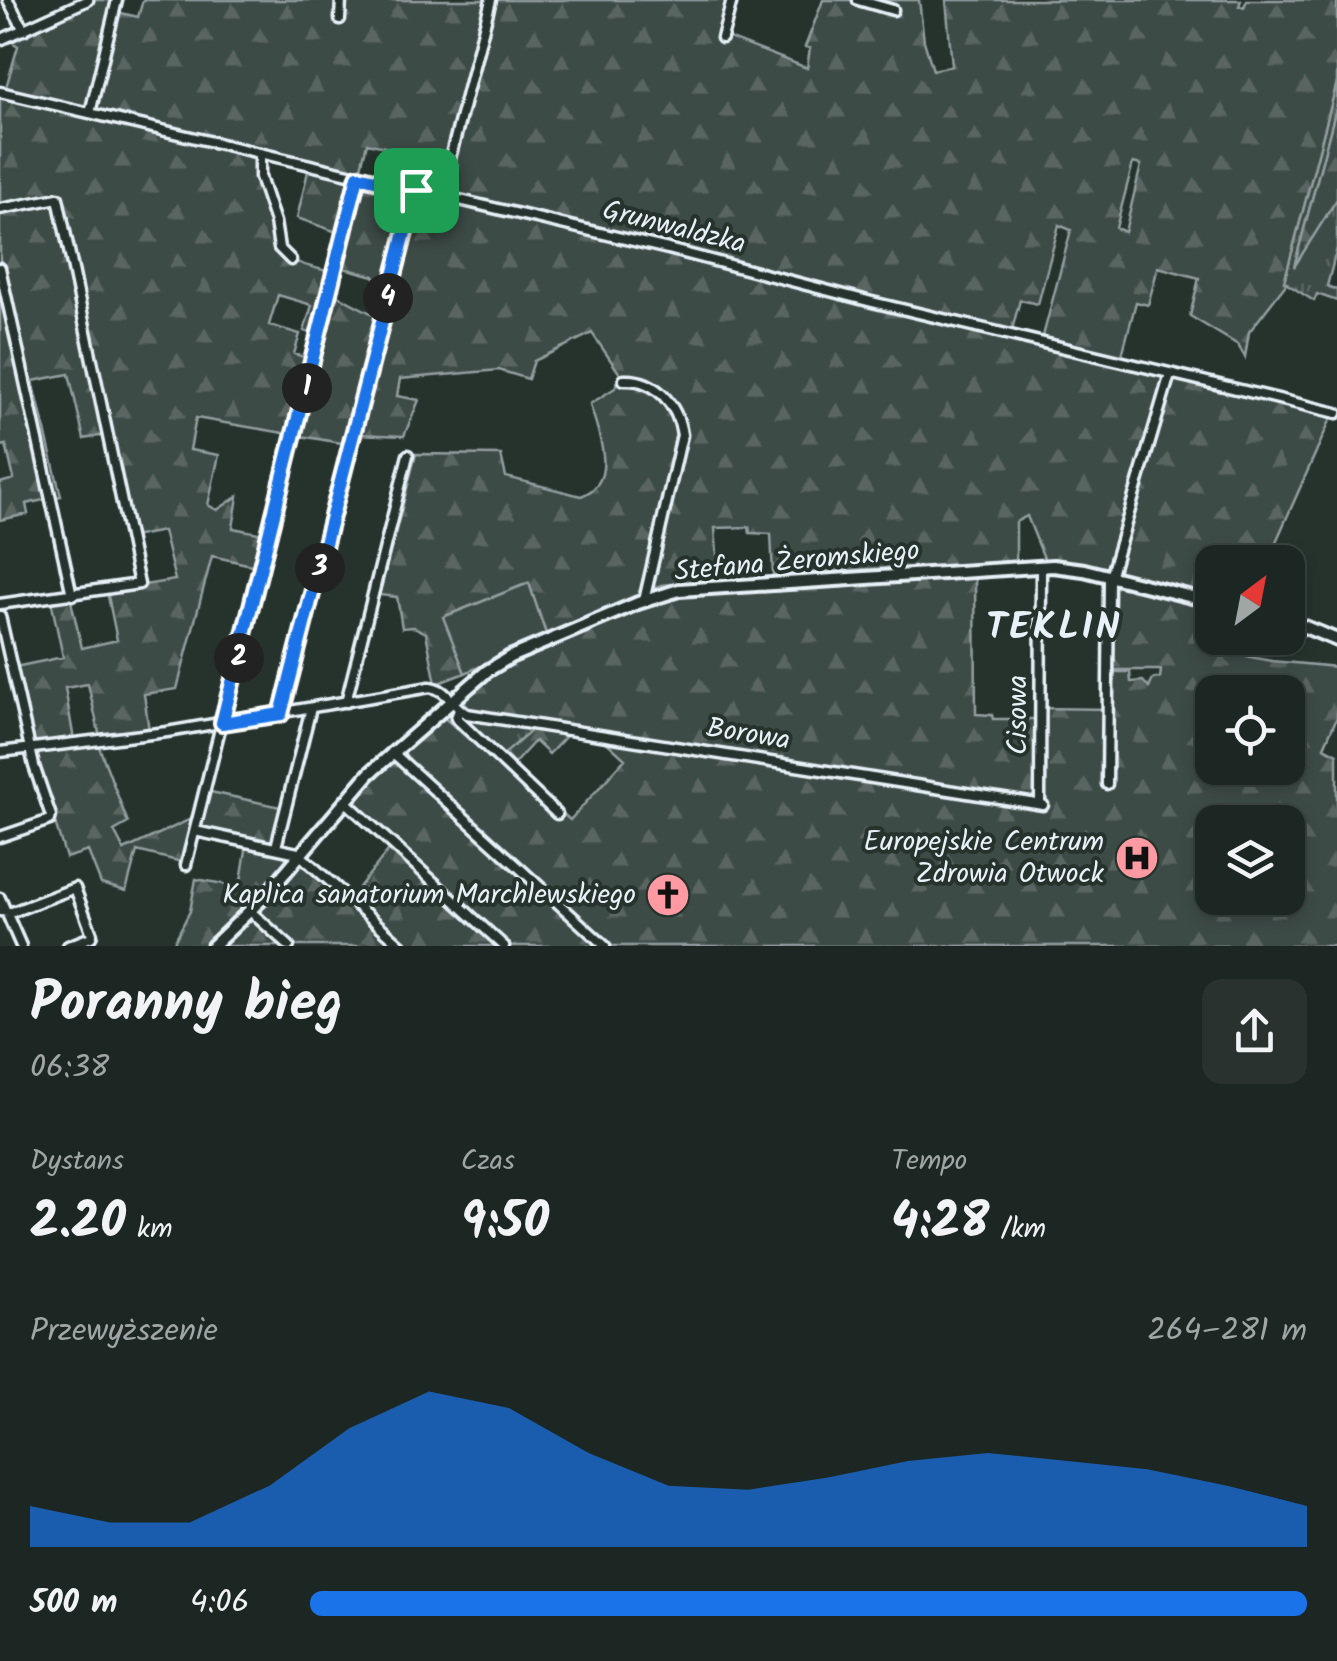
<!DOCTYPE html>
<html lang="pl">
<head>
<meta charset="utf-8">
<style>
	body { margin:0; font-family:Kalam,sans-serif; background:#29322f; color:#f1f3f6; height:100vh; display:flex; flex-direction:column; font-size:38px; white-space:nowrap }
	* { box-sizing:border-box; margin:0 }
	p { font-size:32px; color:#a0a5a5 }
	.icon { flex:none; width:55px; height:55px; fill:none; stroke:currentColor; stroke-width:2; stroke-linecap:round; stroke-linejoin:round }
	.map { position:relative; height:946px; overflow:hidden }
	.details { display:flex; flex-direction:column; background:#1c2622; flex:1 }
	.details>* { flex:none }
	.needle { width:65px; rotate:32deg }
	.buttons { position:absolute; left:1195px; top:545px; display:grid; gap:20px }
	.buttons a { display:grid; place-items:center; width:110px; height:110px; border-radius:20px; background:#1c2622; box-shadow:0 5px 15px #0003,0 0 0 2px #3a4340; font-size:50px }
	.pin { position:absolute; display:grid; place-items:center; width:85px; height:85px; color:#fff; margin:-42px; border-radius:20px; box-shadow:0 5px 15px #0006 }
	.km { position:absolute; width:50px; height:50px; margin:-25px; border-radius:50%; background:#222; color:#fff; font-size:28px; line-height:50px; text-align:center }
	.round { display:grid; place-items:center; flex:none; width:105px; height:105px; border-radius:20px; background:#29322f }
	.summary { display:flex; align-items:center; justify-content:space-between; height:170px; padding:0 30px }
	h1 { font-size:55px; font-weight:800; line-height:75px }
	.figures { display:grid; grid-template-columns:repeat(3,1fr); gap:15px; height:170px; padding:10px 30px }
	.figures div { display:grid; align-content:center }
	.figures b { font-size:50px; font-weight:800 }
	.figures small { font-size:28px; font-weight:400 }
	.figures p { font-size:28px }
	.chart { height:280px; padding:20px 30px }
	.chart p { display:flex; justify-content:space-between }
	.chart svg { width:100%; height:180px; margin-top:10px; fill:#1a73e8; opacity:.7 }
	ul { padding:0 30px; list-style:none; font-size:32px }
	li { display:grid; grid-template-columns:160px 120px 1fr; align-items:center; height:75px }
	li i { height:25px; border-radius:12px; background:#1a73e8 }
	.map>svg:first-child { display:block }
	.grass { fill:url(#grass-tufts); stroke:#939ea0; stroke-width:2.5 }
	.forest { fill:url(#forest-firs); stroke:#939ea0; stroke-width:2.5; fill-rule:evenodd }
	.green { fill:#3e4b47; stroke:#939ea0; stroke-width:2.5 }
	.lines { fill:none; stroke-linecap:round; stroke-linejoin:round }
	.minor-casing { stroke:#e8f1f8; stroke-width:15 }
	.major-casing { stroke:#e8f1f8; stroke-width:18 }
	.minor { stroke:#26332d; stroke-width:8 }
	.major { stroke:#26332d; stroke-width:10 }
	.route-casing { stroke:#fff; stroke-width:20 }
	.route { stroke:#1a73e8; stroke-width:12 }
	.labels { text-anchor:middle; dominant-baseline:central; stroke-width:8; stroke-linejoin:round; paint-order:stroke }
	.street-label { font-size:28px; fill:#e8f1f8; stroke:#26332d }
	.poi-label { font-size:28px; fill:#e8f1f8; stroke:#26332d; text-anchor:end }
	.district-label { font-size:38px; font-weight:bold; letter-spacing:2.5px; fill:#e8f1f8; stroke:#26332d }
</style>
</head>
<body>
<div class="map">
<svg width="1337" height="946" viewBox="0 0 1337 946">
	<defs>
		<pattern id="grass-tufts" width="24" height="20" patternUnits="userSpaceOnUse" patternTransform="scale(2.5)"><rect width="24" height="20" fill="#3e4b47"/><path d="M3 7l-1-3M5 7V3M7 7l1-3M15 17l-1-3M17 17v-4M19 17l1-3" fill="none" stroke="#5a6562"/></pattern>
		<pattern id="forest-firs" width="22" height="20" patternUnits="userSpaceOnUse" patternTransform="scale(2.5)"><rect width="22" height="20" fill="#3e4b47"/><path d="M5 1l3.5 6h-7zM16 11l3.5 6h-7z" fill="#5a6562"/></pattern>
	</defs>
	<rect width="100%" height="100%" fill="#26332d"/>
	<filter id="ink" filterUnits="userSpaceOnUse"><feTurbulence type="fractalNoise" baseFrequency=".01" numOctaves="2"/><feDisplacementMap in="SourceGraphic" scale="20" xChannelSelector="R" yChannelSelector="G"/><feConvolveMatrix kernelMatrix="1 2 1 2 8 2 1 2 1" color-interpolation-filters="sRGB"/></filter>
	<g filter="url(#ink)">
		<path class="grass" d="M1337 82V105L1295 263 1337 199V248L1327 286 1337 290V301L1317 294 1314 301 1284 282Z
			M461 696 531 721 530 731 496 763 441 715Z"/>
		<path class="forest" d="M95 0H119L117 12 138 17 143 0H729L721 35 807 68 810 48 805 47 823 0H919L924 41 933 70 952 66 946 0H1241L1239 6 1244 7 1247 0H1337V82L1284 282 1287 283 1249 332 1245 357 1238 345 1190 316 1199 278 1158 267 1148 305 1136 302 1121 359 1042 340 1071 230 1059 225 1038 304 1020 300 1011 333 670 248 443 197V200L1163 374 1166 380 1111 571 1090 565 1046 563 1027 516 1016 522V564L867 569 773 575 771 534 750 533 749 527 715 528 719 579 661 585 547 637 528 583 444 617 465 673 436 684 426 633 414 627 402 628 397 597 379 595 416 454 501 455 506 477 581 496C620 482 598 433 590 404L615 388 620 374 592 333 534 361 528 379 499 370 400 379 397 396 419 400 404 436 356 434 353 445 196 418 190 450 219 455 208 505 217 510 238 496 233 528 268 535 260 567 212 556 177 689 144 694 149 731 100 737 88 684 65 688 74 740 33 744 15 667 63 657 51 600 70 597 82 648 117 640 107 591 175 580 163 531 132 537 109 434 84 439 69 374 33 381 61 496 26 504 28 514 0 520V483L14 479 6 445 0 446V94H4L18 46 12 42ZM367 143 394 149 386 181 359 175ZM262 156 309 167 297 218 351 237 344 268 374 276 391 300 386 321 329 291 334 273C322 269 306 267 295 261 276 251 261 177 262 156ZM1133 163 1141 165 1125 232 1116 228ZM278 295 312 305 304 331 318 336 311 359 294 354 300 334 269 325Z
			M1337 105V199L1294 267Z
			M1177 379 1333 414 1267 562H1212V595L1116 572 1169 383Z
			M975 573 976 714 992 715 993 719H1037L1038 708 1113 709V672H1130L1131 682 1143 681 1149 688 1153 679 1160 678 1161 670H1109L1110 582 1114 581 1212 607V638H1234L1229 653 1272 661 1337 667V717L1324 747 1337 754V946H172L190 911 196 879 240 887 247 844 198 833 190 864 137 851 126 891 101 884 88 851 66 858 33 751 98 744 128 823 114 831 124 850 202 814 206 791 285 808 276 845 308 855 352 896 395 842 352 802 401 749 441 715 495 762 530 732 531 721 470 711 461 696C523 648 603 617 677 593ZM1212 692H1288V768H1212ZM570 732 601 737 625 759 570 820 511 767 535 741 549 754ZM1212 822H1288V898H1212Z"/>
		<path class="green" d="M529 583 547 637 465 673 443 617Z"/>
		<g class="lines">
			<g class="minor-casing">
				<path id="minor" d="M8 0 24 30
					M858 0 893 10
					M340 19 341 0
					M722 38 732 0
					M0 40 88 0
					M0 92 668 249 872 302 1337 413
					M90 113 117 0
					M260 153V177L275 222 279 248 291 260
					M440 197 491 0
					M0 209 58 198 139 584 0 604
					M0 268 72 595
					M624 380C656 378 678 406 682 435L644 601
					M0 616 34 766 51 816 50 820 0 837
					M346 702 408 455
					M459 710 456 718 557 814
					M281 713 416 190
					M0 752 167 732 430 687C448 689 452 707 467 714L1043 805
					M392 752 605 946
					M1107 784 1109 581 1170 374
					M346 802 504 946
					M1040 804 1041 566
					M195 831 298 853 402 946
					M276 847 311 708
					M186 865 358 176
					M0 898 21 946
					M249 910 289 946
					M0 911 12 912 75 888 92 934 91 937 68 946"/>
			</g>
			<g class="major-casing">
				<path id="major" d="M1288 620 1337 640
					M213 946 265 896 369 774 487 671 510 657 638 603 679 590 1053 566 1084 570 1212 602"/>
			</g>
			<use href="#minor" class="minor"/>
			<use href="#major" class="major"/>
		</g>
	</g>
	<g class="lines" filter="url(#ink)">
		<g class="route-casing">
			<path id="route" d="M358 176 416 190 281 714 222 723Z"/>
		</g>
		<use href="#route" class="route"/>
	</g>
	<defs>
		<g id="hospital-disc" transform="scale(2.25)"><circle r="9.5" fill="#ff9aa2" stroke="#26332d"/><path d="M-5-5h3v3.5h4V-5h3V5h-3V1.5h-4V5h-3Z" fill="#111"/></g>
		<g id="church-disc" transform="scale(2.25)"><circle r="9.5" fill="#ff9aa2" stroke="#26332d"/><path d="M-1.2-6h2.4v3.5h3.3v2.4h-3.3V6h-2.4V-.1h-3.3v-2.4h3.3Z" fill="#111"/></g>
	</defs>
	<g fill-rule="evenodd">
		<use href="#hospital-disc" x="1137" y="858"/>
		<use href="#church-disc" x="668" y="895"/>
	</g>
	<g class="labels">
		<g class="street-label">
			<text transform="translate(674 228) rotate(14)">Grunwaldzka</text>
			<text transform="translate(797 562) rotate(-5)">Stefana Żeromskiego</text>
			<text transform="translate(1018 715) rotate(-90)">Cisowa</text>
			<text transform="translate(748 735) rotate(9)">Borowa</text>
		</g>
		<g class="poi-label">
			<text x="1104" y="842">Europejskie Centrum<tspan x="1104" dy="32">Zdrowia Otwock</tspan></text>
			<text x="636" y="895">Kaplica sanatorium Marchlewskiego</text>
		</g>
		<g class="district-label">
			<text x="1054" y="629">TEKLIN</text>
		</g>
	</g>
</svg>
<div class="buttons">
<a><svg class="needle" viewBox="-14 -14 28 28"><path d="M0-13l5 13h-10z" fill="#e53935"/><path d="M0 13l5-13h-10z" fill="#a0a5a5"/></svg></a>
<a><svg class="icon" aria-label="locate" viewBox="0 0 24 24"><circle cx="12" cy="12" r="6"/><path d="M12 2v4M12 18v4M2 12h4M18 12h4"/></svg></a>
<a><svg class="icon" aria-label="layers" viewBox="0 0 24 24"><path d="M12 4l9 5-9 5-9-5zM3 14l9 5 9-5"/></svg></a>
</div>
<div class="pin" style="left:416px;top:190px;background:#1e9e55"><svg class="icon" aria-label="arrive" viewBox="0 0 24 24"><path d="M6 21V4h12l-3 4 3 4H6"/></svg></div>
<b class="km" style="left:307px;top:388px">1</b>
<b class="km" style="left:239px;top:658px">2</b>
<b class="km" style="left:320px;top:568px">3</b>
<b class="km" style="left:388px;top:298px">4</b>
</div>
<section class="details">
<div class="summary"><div><h1>Poranny bieg</h1><p>06:38</p></div><a class="round"><svg class="icon" aria-label="share" viewBox="0 0 24 24"><path d="M12 15V3M7 8l5-5 5 5M5 13v7h14v-7"/></svg></a></div>
<div class="figures">
<div><p>Dystans</p><b>2.20<small> km</small></b></div>
<div><p>Czas</p><b>9:50</b></div>
<div><p>Tempo</p><b>4:28<small> /km</small></b></div>
</div>
<div class="chart"><p><span>Przewyższenie</span>264–281 m</p>
<svg viewBox="0 0 160 44" preserveAspectRatio="none"><path d="M0 44V34L10 38L20 38L30 29L40 15L50 6L60 10L70 21L80 29L90 30L100 27L110 23L120 21L130 23L140 25L150 29L160 34V44z"/></svg>
</div>
<ul>
<li><b>500 m</b>4:06<i style="width:100%"></i></li>
</ul>
</section>
</body>
</html>
